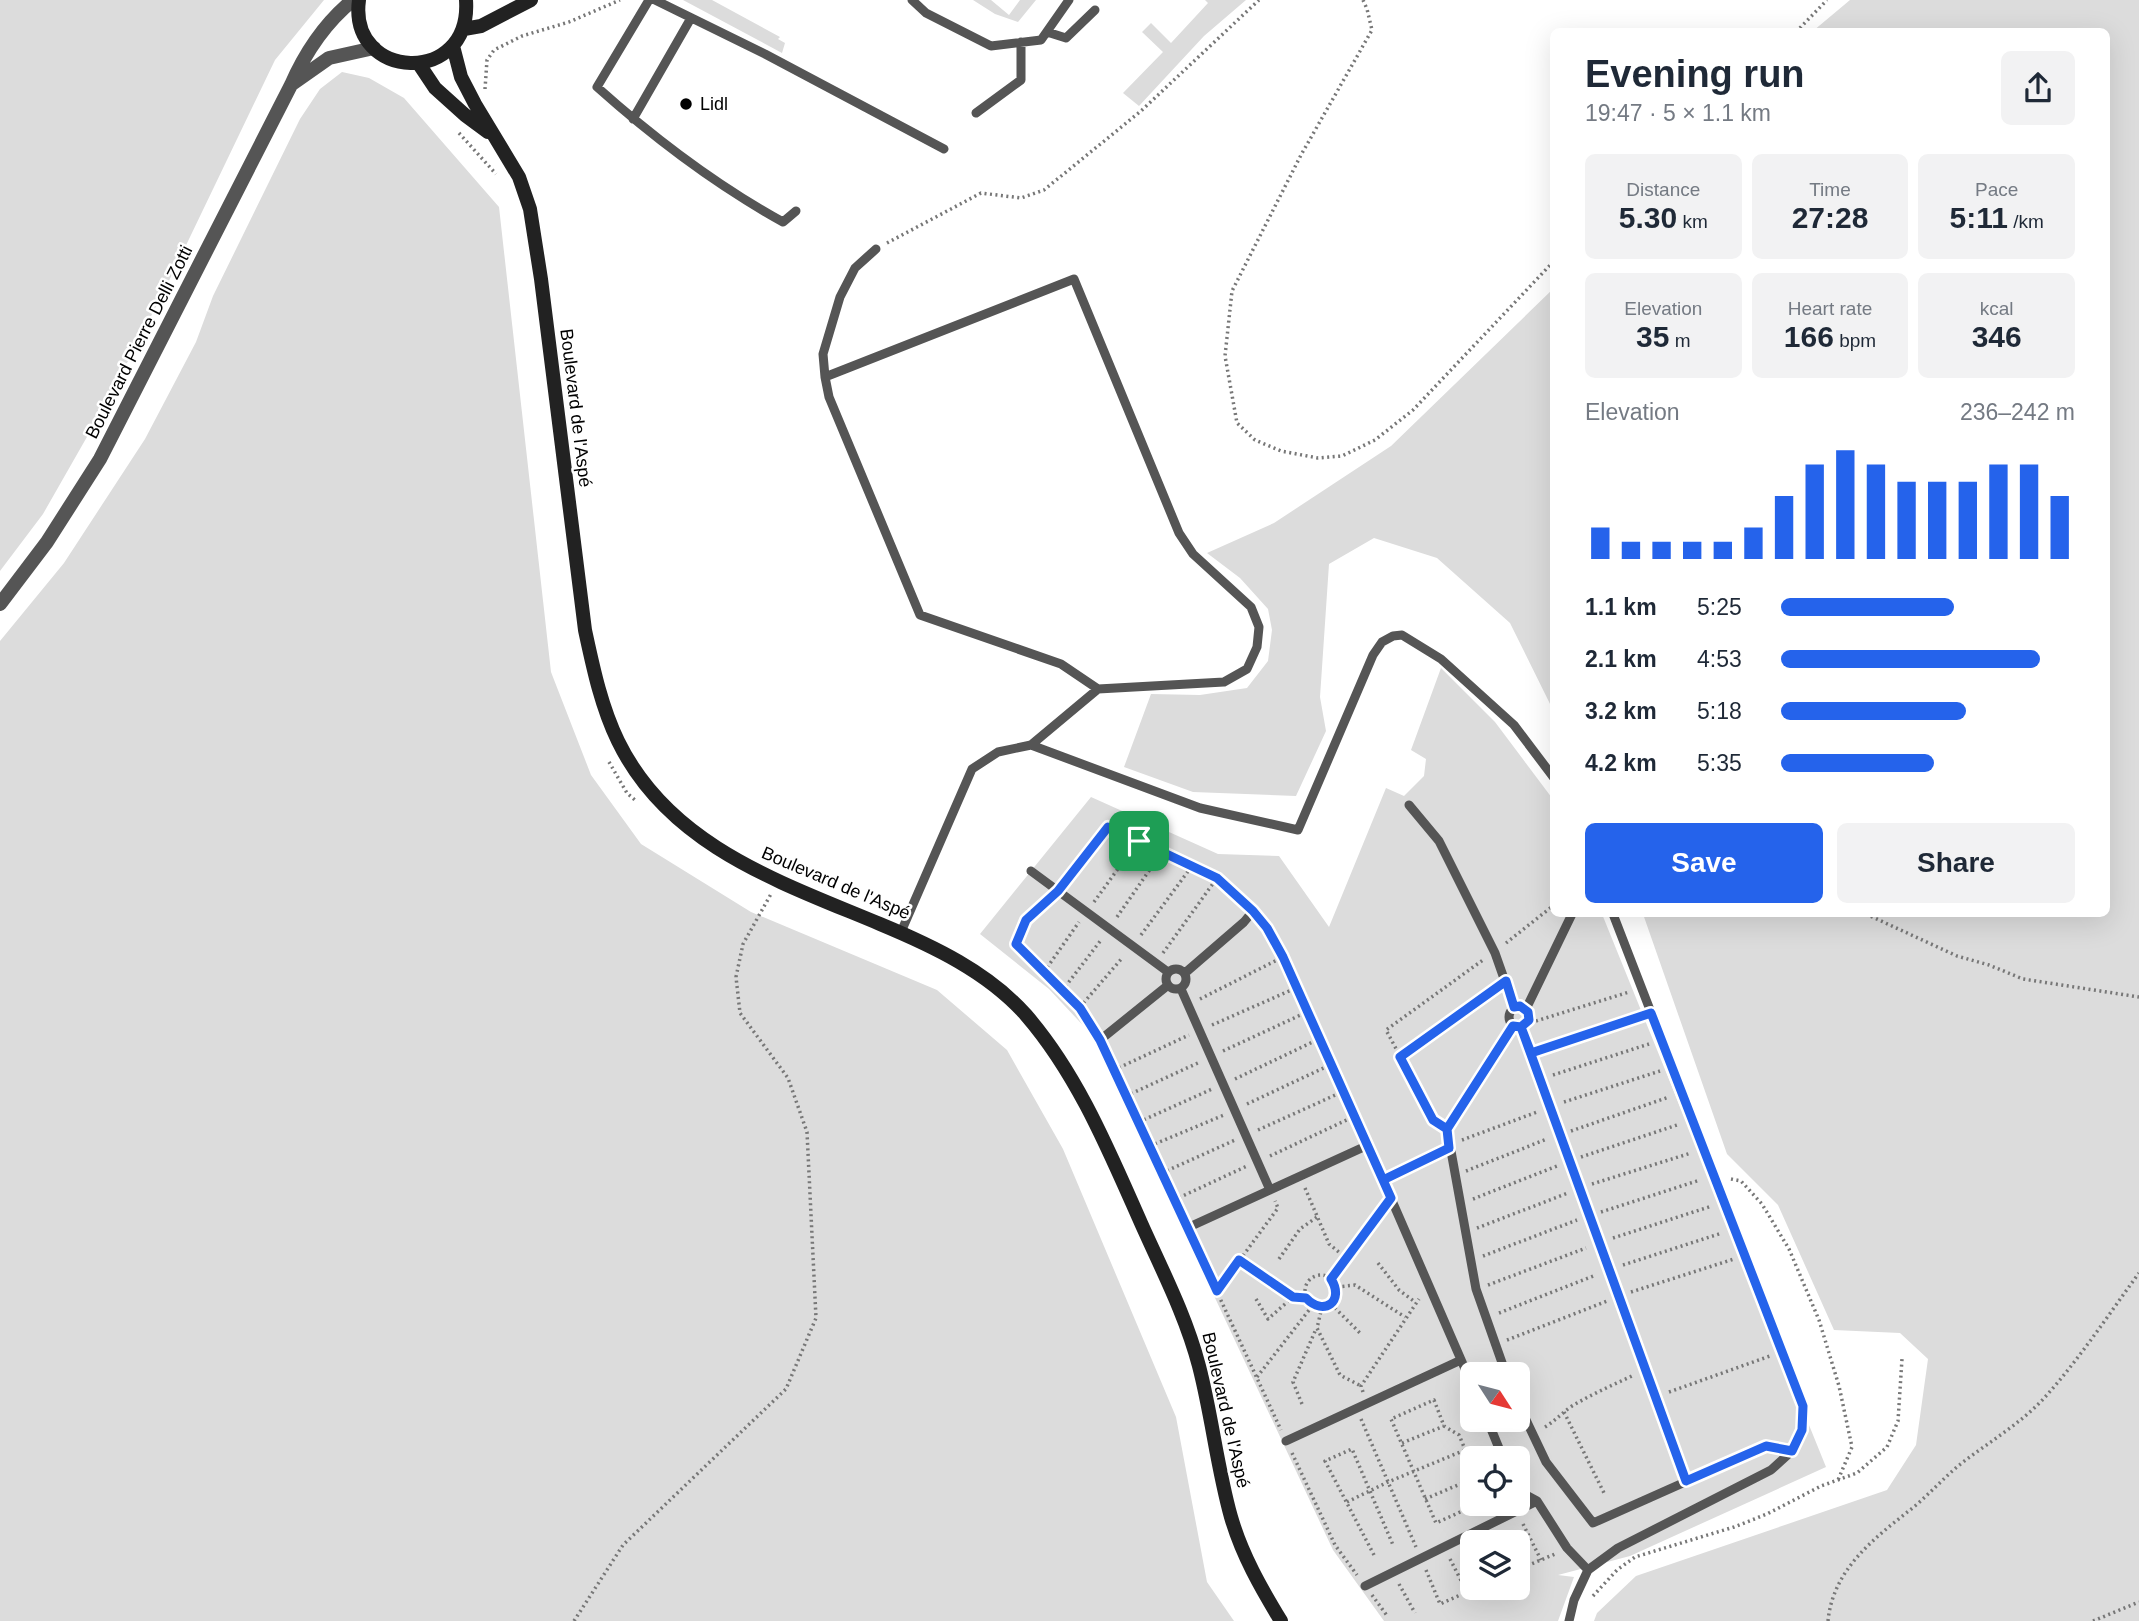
<!DOCTYPE html>
<html lang="en">
<head>
<meta charset="utf-8">
<style>
	body { margin:0; font-family:Arial,sans-serif; background:#f2f2f3; color:#1f2937; height:100vh; display:flex; flex-direction:column; font-size:26px; white-space:nowrap }
	* { box-sizing:border-box; margin:0 }
	p { font-size:23px; color:#747a83 }
	.icon { flex:none; width:38px; height:38px; fill:none; stroke:currentColor; stroke-width:2; stroke-linecap:round; stroke-linejoin:round }
	.map { position:relative; flex:1; overflow:hidden }
	.details { position:absolute; left:1550px; top:28px; width:560px; height:889px; display:flex; flex-direction:column; background:#fff; border-radius:10px; box-shadow:0 7px 28px #0002 }
	.details>* { flex:none }
	.needle { width:46px; rotate:126deg }
	.fabs { position:absolute; left:1460px; top:1362px; display:grid; gap:14px }
	.fabs a { display:grid; place-items:center; width:70px; height:70px; border-radius:10px; background:#fff; box-shadow:0 7px 28px #0002; font-size:35px }
	.pin { position:absolute; display:grid; place-items:center; width:60px; height:60px; color:#fff; margin:-30px; border-radius:14px; box-shadow:0 4px 10px #0006 }
	.round { display:grid; place-items:center; flex:none; width:74px; height:74px; border-radius:10px; background:#f2f2f3 }
	.summary { display:flex; align-items:center; justify-content:space-between; height:119px; padding:0 35px }
	h1 { font-size:38px; font-weight:600; line-height:52px }
	.metrics { display:grid; grid-template-columns:repeat(3,1fr); gap:10px; height:119px; padding:7px 35px }
	.metrics div { display:grid; align-content:center; border-radius:10px; background:#f2f2f3; text-align:center }
	.metrics b { font-size:30px; font-weight:600 }
	.metrics small { font-size:19px; font-weight:400 }
	.metrics p { font-size:19px }
	.chart { height:196px; padding:14px 35px }
	.chart p { display:flex; justify-content:space-between }
	.chart svg { width:100%; height:126px; margin-top:7px; stroke:#2563eb; stroke-width:6 }
	.primary-button { display:flex; gap:14px; margin-top:auto; padding:14px 35px }
	.primary-button a { flex:1; height:80px; border-radius:10px; background:#2563eb; color:#fff; font-size:28px; font-weight:600; line-height:80px; text-align:center }
	.primary-button a+a { background:#f2f2f3; color:#1f2937 }
	ul { padding:0 35px; list-style:none; font-size:23px }
	li { display:grid; grid-template-columns:112px 84px 1fr; align-items:center; height:52px }
	li i { height:18px; border-radius:9px; background:#2563eb }
	.map>svg:first-child { display:block }
	.green { fill:#dcdcdc; fill-rule:evenodd }
	.lines { fill:none; stroke-linecap:round; stroke-linejoin:round }
	.path { stroke:#777; stroke-width:3.5; stroke-dasharray:2 3.5; stroke-linecap:butt }
	.lane { stroke:#555; stroke-width:9 }
	.street { stroke:#555; stroke-width:14 }
	.secondary { stroke:#222; stroke-width:14 }
	.route-casing { stroke:#fff; stroke-width:14 }
	.route { stroke:#2563eb; stroke-width:9 }
	.poi-dot { fill:#000; stroke:#fff; stroke-width:2.5 }
	.labels { text-anchor:middle; dominant-baseline:central; stroke-width:5; stroke-linejoin:round; paint-order:stroke }
	.poi-label { font-size:18px; fill:#000; stroke:#fff; text-anchor:start }
	.street-label { font-size:18px; fill:#000; stroke:#fff }
</style>
</head>
<body>
<div class="map">
<svg width="2139" height="1621" viewBox="0 0 2139 1621">
	<rect width="100%" height="100%" fill="#fff"/>
	<path class="green" d="M0 0H324L275 60 166 287 108 400 43 514 0 571Z
		M683 0H712L780 37 778 39 785 43 782 53Z
		M973 0H991L1009 15 1020 0H1036L1018 22 995 14Z
		M1205 0H1246L1204 36 1139 106 1123 93 1163 52 1142 32 1151 23 1171 43 1208 3Z
		M1850 0H2139V1621H1594L1597 1613 1636 1576 1887 1490 1916 1445 1928 1359 1900 1333 1834 1330 1778 1205 1727 1154 1643 914H2107V32L1813 31Z
		M342 72 369 78 404 98 499 207 551 672 591 775 641 844 751 912 937 990 1007 1050 1063 1149 1176 1417 1207 1582 1234 1621H0V641L64 563 145 439 196 342 213 296 300 119 320 89Z
		M1554 288V712L1510 623 1437 558 1374 538 1329 564 1320 697 1326 731 1296 796 1193 792 1124 767 1151 694 1200 695 1247 688 1268 661 1272 630 1268 609 1240 578 1207 553 1274 523 1391 446Z
		M1441 668 1495 722 1552 798 1554 803V914H1602L1826 1467 1630 1556 1558 1575 1574 1577 1558 1621H1384L1333 1550 1092 1035 1049 989 980 934 1091 797 1218 854 1279 856 1329 927 1386 788 1404 796 1424 776 1426 759 1411 750ZM1472 1374H1517V1419H1472ZM1472 1458H1517V1503H1472ZM1472 1542H1517V1587H1472Z"/>
	<g class="lines">
		<path class="path" d="M1363 0 1367 9 1372 30 1301 155 1232 291 1225 356 1237 423 1255 440 1281 451 1318 458 1342 456 1375 440 1413 410 1554 261
			M1796 32 1827 0
			M485 89 487 60 494 50 522 36 569 22 620 0
			M459 133 496 174
			M887 243 981 193 1021 198 1044 190 1141 111 1259 0
			M609 762 627 793 636 801
			M1066 881 1108 827 1217 878 1243 901
			M1049 899 1026 920 1016 944 1080 1008 1092 1028
			M1094 902 1138 841
			M1866 914 1957 956 1989 965 2023 979 2139 997
			M1117 917 1162 852
			M1262 922 1283 957 1361 1134
			M1141 935 1192 866
			M1506 943 1554 905
			M1163 953 1217 878
			M1044 972 1079 922
			M1062 991 1101 940
			M1200 999 1283 957
			M1080 1007 1123 957
			M1536 1021 1629 992
			M1212 1025 1296 988
			M1543 1049 1639 1017
			M1223 1051 1307 1012
			M1106 1053 1182 1217
			M1400 1057 1495 989
			M1114 1070 1189 1035
			M1553 1075 1649 1044
			M1235 1079 1319 1039
			M1126 1096 1200 1062
			M1564 1102 1660 1071
			M1247 1104 1330 1065
			M1435 1121 1386 1030 1483 960
			M1139 1122 1212 1089
			M1258 1130 1342 1092
			M1571 1131 1669 1097
			M1462 1140 1537 1112
			M1150 1146 1224 1115
			M1270 1156 1353 1117
			M1581 1157 1680 1124
			M1466 1171 1547 1139
			M1162 1173 1235 1140
			M1731 1179 1741 1181 1762 1204 1789 1249 1819 1320 1839 1386 1852 1447 1838 1480
			M1592 1184 1691 1153
			M1305 1188 1329 1244 1346 1258
			M1473 1199 1557 1166
			M1174 1200 1247 1166
			M1601 1212 1700 1180
			M1477 1228 1568 1193
			M1613 1238 1712 1206
			M1193 1240 1281 1430
			M1483 1256 1577 1220
			M1279 1259 1300 1229 1317 1217
			M1239 1260 1293 1297 1306 1298
			M1378 1263 1399 1290 1415 1302
			M1623 1265 1722 1233
			M1305 1291a16 16 0 1 1 32 0a16 16 0 1 1-32 0Z
			M1331 1279 1381 1211
			M1488 1285 1586 1248
			M1337 1287 1355 1285 1405 1317
			M1217 1291 1278 1208 1275 1201
			M1631 1292 1734 1259
			M1256 1299 1268 1319 1293 1297
			M1331 1304 1362 1335
			M1322 1307 1317 1328 1340 1375 1361 1386
			M1499 1313 1596 1275
			M1507 1340 1607 1301
			M1257 1377 1313 1305
			M1363 1392 1361 1386 1419 1299
			M1669 1392 1770 1356
			M1302 1404 1293 1382 1316 1329
			M1564 1412 1605 1495
			M1361 1419 1416 1547
			M1545 1427C1555 1421 1562 1413 1572 1406 1592 1394 1613 1385 1634 1375
			M1402 1443 1444 1426
			M1292 1453 1335 1545 1357 1575
			M1472 1466 1459 1435 1444 1426 1434 1400 1391 1419 1436 1523 1480 1503
			M1425 1499 1472 1479
			M1347 1502 1388 1482 1465 1450
			M1523 1524 1541 1560
			M1499 1534 1503 1542
			M1374 1555 1325 1461 1352 1449 1393 1545
			M1450 1559 1467 1592
			M1426 1570 1440 1604 1478 1587
			M1517 1570 1555 1554
			M1399 1584 1415 1613
			M1372 1595 1388 1617
			M1593 1596 1617 1570 1635 1557 1734 1527 1767 1514 1821 1486 1857 1473 1887 1447 1898 1421 1902 1359
			M574 1621 623 1545 786 1389 816 1318 807 1132 788 1078 740 1013 736 977 743 944 771 894
			M1828 1621C1833 1568 1876 1537 1915 1506 1930 1493 1943 1479 1958 1466 1987 1443 2021 1424 2046 1396 2080 1358 2109 1314 2139 1273
			M2093 1621 2139 1602"/>
		<path class="lane" d="M649 0 597 87C654 138 716 185 783 222L796 211
			M655 0 765 54 944 149
			M912 0 926 13 991 46 1041 40 1069 0
			M1047 32 1066 38 1095 10
			M976 113 1021 80V42
			M633 119 691 18
			M876 249 855 268 840 297 823 354 825 377 1074 279 1179 533 1193 554 1251 607 1259 627 1257 647 1247 669 1224 682 1098 689 1031 745
			M825 377 829 397 920 615 1061 664 1098 689
			M1409 805 1439 841 1495 953 1514 1007
			M1031 871 1168 972
			M901 932 972 769 998 752 1031 745 1200 808 1298 830 1373 655 1382 642 1393 636 1402 635 1441 659 1514 725 1554 778
			M1166 979a10 10 0 1 1 20 0a10 10 0 1 1-20 0Z
			M1185 973 1244 922 1253 911
			M1181 989 1270 1190 1366 1146 1383 1180 1449 1148
			M1509 1017a10 10 0 1 1 20 0a10 10 0 1 1-20 0Z
			M1526 1009 1572 914
			M1521 1027 1686 1481
			M1100 1040 1167 986
			M1383 1180 1472 1385
			M1187 1228 1270 1190
			M1506 1374 1476 1289 1447 1129 1513 1026
			M1517 1401 1546 1462 1593 1523 1766 1446 1792 1451
			M1487 1419 1503 1458
			M1286 1441 1461 1360
			M1517 1490 1537 1501 1567 1548 1588 1570
			M1365 1586 1537 1501
			M1569 1621 1574 1600 1588 1570 1618 1548 1771 1470 1792 1451 1802 1430 1803 1406 1613 914"/>
		<path class="street" d="M292 84 329 58 374 48
			M0 604 47 542 100 459 291 85C305 53 326 22 353 0"/>
		<path class="secondary" d="M359 0C348 81 472 87 466 0
			M464 29 481 26 531 0
			M453 46 461 77 475 104 519 177 530 209 541 279 585 630C593 667 601 706 618 741 669 846 780 882 880 924 933 946 988 972 1026 1015 1078 1075 1109 1151 1141 1223 1162 1270 1186 1316 1199 1366 1212 1416 1217 1467 1231 1517 1242 1555 1261 1588 1281 1621
			M419 64 435 88 465 115 488 132"/>
	</g>
	<g class="lines">
		<g class="route-casing">
			<path id="route" d="M1139 841 1108 827 1058 891 1026 920 1016 944 1080 1008 1100 1040 1217 1291 1239 1260 1293 1297 1306 1298C1324 1317 1345 1301 1331 1279L1391 1198 1383 1180 1449 1148 1447 1129 1513 1026 1521 1027 1686 1481 1766 1446 1792 1451 1802 1430 1803 1406 1651 1013 1531 1053 1521 1027 1529 1020 1528 1012 1520 1006 1514 1007 1506 981 1400 1057 1433 1120 1447 1129 1449 1148 1383 1180 1283 957 1267 928 1253 911 1217 878 1139 841"/>
		</g>
		<use href="#route" class="route"/>
	</g>
	<circle class="poi-dot" cx="686" cy="104" r="7"/>
	<g class="labels">
		<g class="poi-label">
			<text x="700" y="104">Lidl</text>
		</g>
		<g class="street-label">
			<text transform="translate(139 342) rotate(-63)">Boulevard Pierre Delli Zotti</text>
			<text transform="translate(576 408) rotate(83)">Boulevard de l'Aspé</text>
			<text transform="translate(836 883) rotate(23)">Boulevard de l'Aspé</text>
			<text transform="translate(1226 1410) rotate(77)">Boulevard de l'Aspé</text>
		</g>
	</g>
</svg>
<div class="fabs">
<a><svg class="needle" viewBox="-14 -14 28 28"><path d="M0-13l5 13h-10z" fill="#e53935"/><path d="M0 13l5-13h-10z" fill="#747a83"/></svg></a>
<a><svg class="icon" aria-label="locate" viewBox="0 0 24 24"><circle cx="12" cy="12" r="6"/><path d="M12 2v4M12 18v4M2 12h4M18 12h4"/></svg></a>
<a><svg class="icon" aria-label="layers" viewBox="0 0 24 24"><path d="M12 4l9 5-9 5-9-5zM3 14l9 5 9-5"/></svg></a>
</div>
<div class="pin" style="left:1139px;top:841px;background:#1e9e55"><svg class="icon" aria-label="arrive" viewBox="0 0 24 24"><path d="M6 21V4h12l-3 4 3 4H6"/></svg></div>
<section class="details">
<div class="summary"><div><h1>Evening run</h1><p>19:47 · 5 × 1.1 km</p></div><a class="round"><svg class="icon" aria-label="share" viewBox="0 0 24 24"><path d="M12 15V3M7 8l5-5 5 5M5 13v7h14v-7"/></svg></a></div>
<div class="metrics">
<div><p>Distance</p><b>5.30<small> km</small></b></div>
<div><p>Time</p><b>27:28</b></div>
<div><p>Pace</p><b>5:11<small> /km</small></b></div>
</div>
<div class="metrics">
<div><p>Elevation</p><b>35<small> m</small></b></div>
<div><p>Heart rate</p><b>166<small> bpm</small></b></div>
<div><p>kcal</p><b>346</b></div>
</div>
<div class="chart"><p><span>Elevation</span>236–242 m</p>
<svg viewBox="0 0 160 44" preserveAspectRatio="none"><path d="M5 44V33M15 44V38M25 44V38M35 44V38M45 44V38M55 44V33M65 44V22M75 44V11M85 44V6M95 44V11M105 44V17M115 44V17M125 44V17M135 44V11M145 44V11M155 44V22"/></svg>
</div>
<ul>
<li><b>1.1 km</b>5:25<i style="width:59%"></i></li>
<li><b>2.1 km</b>4:53<i style="width:88%"></i></li>
<li><b>3.2 km</b>5:18<i style="width:63%"></i></li>
<li><b>4.2 km</b>5:35<i style="width:52%"></i></li>
</ul>
<div class="primary-button"><a>Save</a><a>Share</a></div>
</section>
</div>
</body>
</html>
